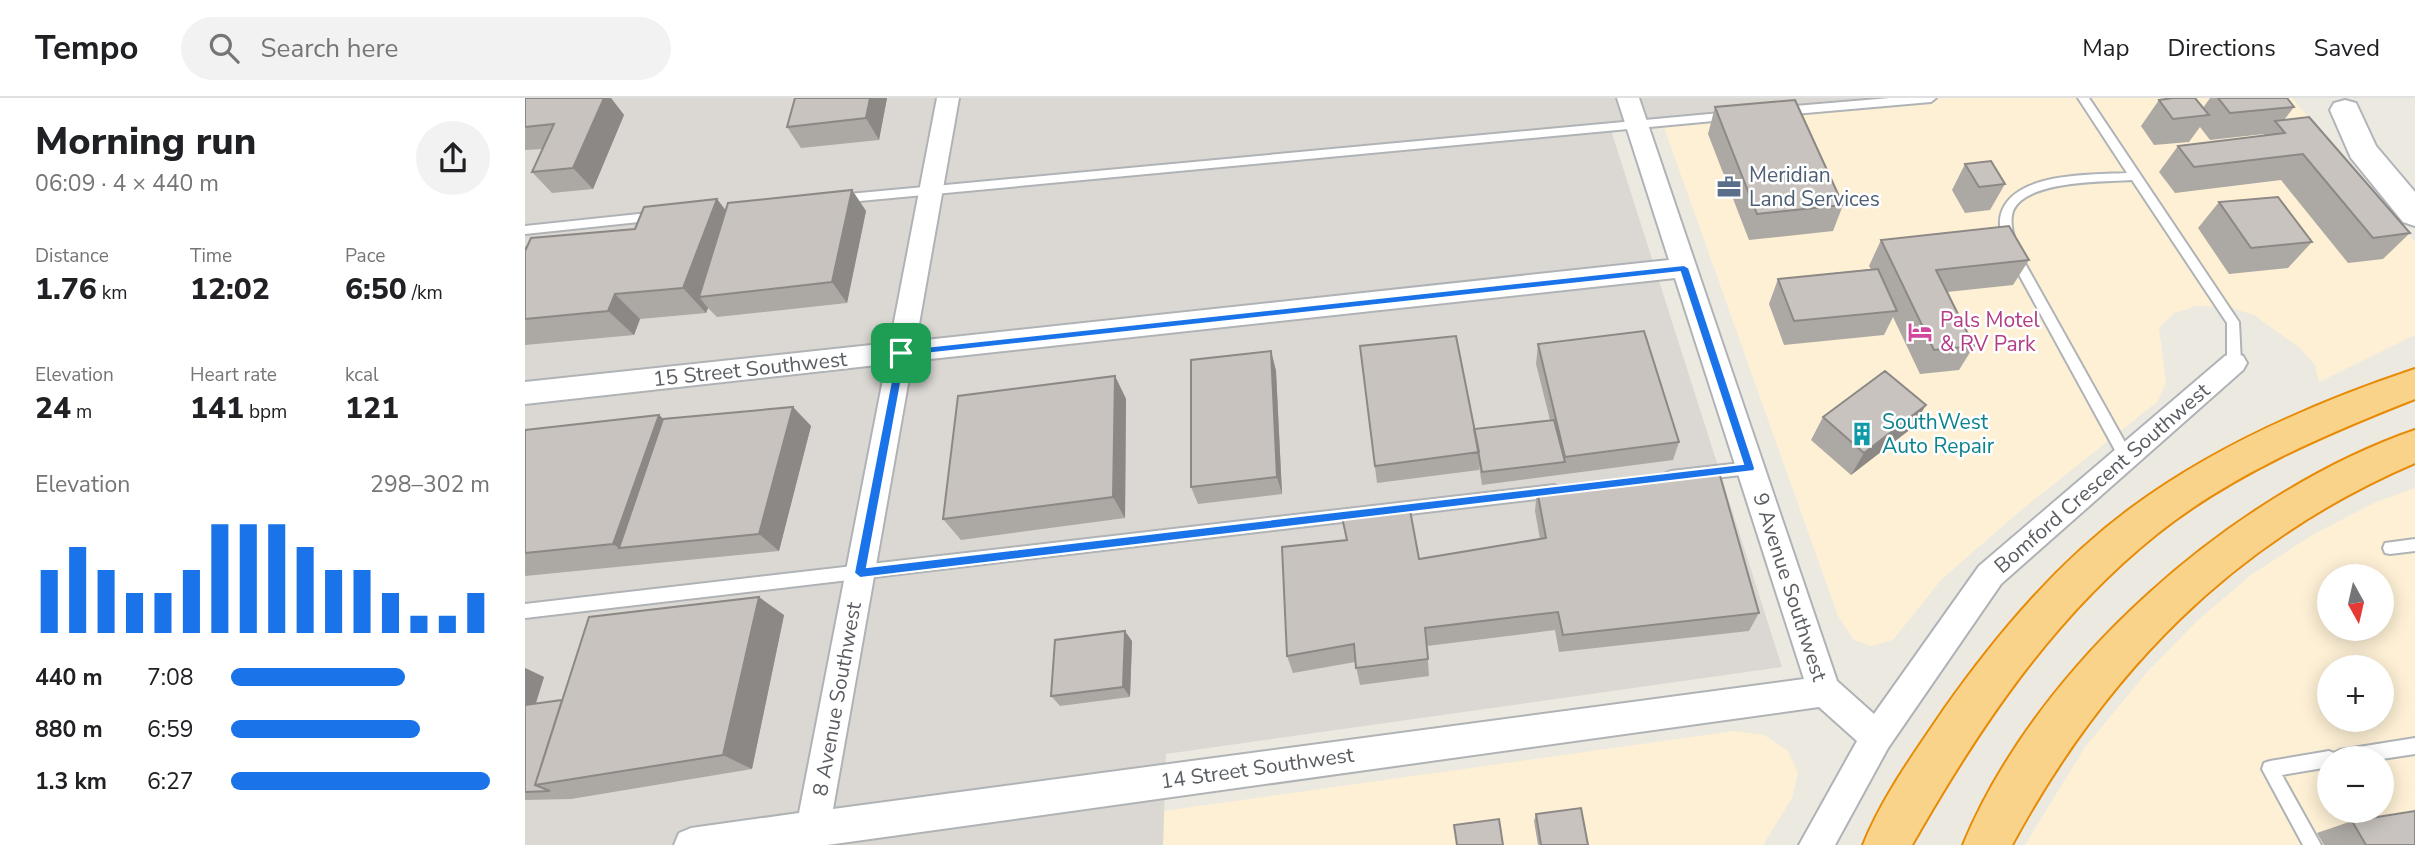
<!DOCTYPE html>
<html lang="en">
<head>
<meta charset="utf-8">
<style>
	body { margin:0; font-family:"Nunito Sans",sans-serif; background:#f2f2f2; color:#202124; height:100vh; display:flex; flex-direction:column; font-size:26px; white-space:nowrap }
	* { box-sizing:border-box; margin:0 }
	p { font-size:23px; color:#757577 }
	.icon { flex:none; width:38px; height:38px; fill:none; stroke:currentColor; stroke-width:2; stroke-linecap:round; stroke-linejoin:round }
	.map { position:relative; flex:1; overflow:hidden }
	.side { display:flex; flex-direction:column; background:#fff; width:525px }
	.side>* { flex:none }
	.needle { width:46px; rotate:172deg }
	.tools { position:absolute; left:1792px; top:466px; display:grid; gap:14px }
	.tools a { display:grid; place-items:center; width:77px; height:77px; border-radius:50%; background:#fff; box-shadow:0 4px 18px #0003; font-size:35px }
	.pin { position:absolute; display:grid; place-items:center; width:60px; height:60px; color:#fff; margin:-30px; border-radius:14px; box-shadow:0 4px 10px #0006 }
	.round { display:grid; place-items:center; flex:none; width:74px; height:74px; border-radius:37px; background:#f2f2f2 }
	.overview { display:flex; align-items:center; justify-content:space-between; height:119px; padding:0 35px }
	h1 { font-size:38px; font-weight:800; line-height:52px }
	.stats { display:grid; grid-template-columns:repeat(3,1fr); gap:10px; height:119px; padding:7px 35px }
	.stats div { display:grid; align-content:center }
	.stats b { font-size:30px; font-weight:800 }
	.stats small { font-size:19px; font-weight:400 }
	.stats p { font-size:19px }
	.chart { height:196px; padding:14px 35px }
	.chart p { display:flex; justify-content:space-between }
	.chart svg { width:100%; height:126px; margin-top:7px; stroke:#1a73e8; stroke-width:6 }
	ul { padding:0 35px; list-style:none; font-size:23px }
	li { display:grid; grid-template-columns:112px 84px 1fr; align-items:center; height:52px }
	li i { height:18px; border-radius:9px; background:#1a73e8 }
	header { display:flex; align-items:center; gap:42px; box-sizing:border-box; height:98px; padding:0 35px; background:#fff; border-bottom:2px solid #e0e0e0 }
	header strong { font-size:33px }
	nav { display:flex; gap:38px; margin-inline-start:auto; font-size:24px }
	.search { width:490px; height:63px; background:#f2f2f2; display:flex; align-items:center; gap:18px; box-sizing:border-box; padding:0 24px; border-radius:38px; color:#757577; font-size:26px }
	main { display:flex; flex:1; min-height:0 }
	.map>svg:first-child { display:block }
	.commercial { fill:#fdf0d5; fill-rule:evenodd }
	.industrial { fill:#dbd8d3 }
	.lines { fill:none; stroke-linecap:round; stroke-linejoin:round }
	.lane-casing { stroke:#afb3b6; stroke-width:4 }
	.street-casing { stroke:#afb3b6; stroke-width:4 }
	.secondary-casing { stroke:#b1b5b9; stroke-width:4 }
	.highway-casing { stroke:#e78b06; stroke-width:4 }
	.lane { fill:#fff; fill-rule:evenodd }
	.street { fill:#fff; fill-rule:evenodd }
	.secondary { fill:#fff; fill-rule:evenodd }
	.highway { fill:#fad38a; fill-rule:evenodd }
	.wall { fill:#aca8a3 }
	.shaded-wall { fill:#8c8885 }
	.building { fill:#c8c3be; stroke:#8c8885; stroke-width:2 }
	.route { fill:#1a73e8; stroke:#fff; stroke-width:2; fill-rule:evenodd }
	.labels { text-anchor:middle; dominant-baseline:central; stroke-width:5; stroke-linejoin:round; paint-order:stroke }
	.service-label { font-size:21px; fill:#4e5e75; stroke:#fff; text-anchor:start }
	.hotel-label { font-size:21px; fill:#b23c85; stroke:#fff; text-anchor:start }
	.street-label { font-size:21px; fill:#5a5e62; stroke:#fff }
	.culture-label { font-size:21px; fill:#0d838f; stroke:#fff; text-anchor:start }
</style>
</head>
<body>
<header>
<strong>Tempo</strong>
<div class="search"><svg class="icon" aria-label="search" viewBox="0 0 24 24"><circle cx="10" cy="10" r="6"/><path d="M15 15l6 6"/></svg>Search here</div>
<nav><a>Map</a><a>Directions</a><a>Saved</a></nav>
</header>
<main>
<section class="side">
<div class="overview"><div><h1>Morning run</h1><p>06:09 · 4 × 440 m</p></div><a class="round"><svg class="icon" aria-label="share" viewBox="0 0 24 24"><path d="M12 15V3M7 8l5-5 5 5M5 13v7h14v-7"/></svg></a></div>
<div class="stats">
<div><p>Distance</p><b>1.76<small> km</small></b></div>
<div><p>Time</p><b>12:02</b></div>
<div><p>Pace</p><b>6:50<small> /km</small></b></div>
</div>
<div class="stats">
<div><p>Elevation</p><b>24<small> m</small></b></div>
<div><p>Heart rate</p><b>141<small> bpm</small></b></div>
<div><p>kcal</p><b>121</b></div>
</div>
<div class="chart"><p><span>Elevation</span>298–302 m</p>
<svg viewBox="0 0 160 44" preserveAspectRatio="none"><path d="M5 44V22M15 44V14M25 44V22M35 44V30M45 44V30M55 44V22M65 44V6M75 44V6M85 44V6M95 44V14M105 44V22M115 44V22M125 44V30M135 44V38M145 44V38M155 44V30"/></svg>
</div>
<ul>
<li><b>440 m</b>7:08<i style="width:67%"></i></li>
<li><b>880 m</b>6:59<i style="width:73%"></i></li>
<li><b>1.3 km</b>6:27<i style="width:100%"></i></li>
</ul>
</section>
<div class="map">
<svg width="1890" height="747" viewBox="0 0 1890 747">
	<rect width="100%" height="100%" fill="#ece9e1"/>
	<path class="commercial" d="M1406 0H1767L1890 144V237L1794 284 1790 267 1775 250 1729 217 1703 209 1671 208 1648 216 1634 230 1641 285 1632 304 1495 413 1417 481 1368 542 1346 548 1329 542 1313 518 1137 24Z
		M1890 390V747H1500L1560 649 1623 573 1673 522 1726 477 1787 437 1851 404ZM1804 478H1857V530H1804ZM1804 569H1857V621H1804ZM1804 660H1857V712H1804Z
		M1209 633 1239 637 1263 653 1273 675 1267 700 1238 747H638L639 713Z"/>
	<path class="industrial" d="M0 0H1406L1085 29 1257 569 641 656 638 747H0Z"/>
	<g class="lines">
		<g class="lane-casing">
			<path id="lane" d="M1365 0H1411L1406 4 1258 17 1252 13 1258 9Z
				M1553 0H1564L1714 224 1716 265 1709 270 1702 265V225L1607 82C1579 84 1501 82 1488 113 1484 125 1489 139 1492 151L1607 357 1609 361 1607 365H1597L1480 151C1477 139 1472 125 1477 113 1492 74 1567 77 1602 75Z
				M1206 14 1212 18 1210 21 313 105 307 101 313 97Z
				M133 114 139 118 133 122 0 136V128Z
				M1225 364 1230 366 1232 370 1230 374 1225 376 1146 385 1141 383 1139 379 1141 375 1146 373Z
				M1029 387 1034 389 1036 393 1034 397 1029 399 0 520V506Z
				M1890 441V453L1865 456 1860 455 1858 450 1860 445Z
				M1890 640V656L1857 661 1804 660V669L1757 677 1796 747H1778L1737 671 1739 665 1745 663 1804 653 1809 655 1815 652Z"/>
		</g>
		<g class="street-casing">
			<path id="street" d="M412 0H434L391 243 1144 162 1092 0H1114L1312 583 1349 616 1454 468 1700 258 1709 255 1718 258 1722 265 1718 272 1476 486 1363 650 1310 747H1274L1332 643 1294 609 302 747H149L154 735 166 730 274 715 361 266 0 306V284L365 245ZM1150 180 1279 581 308 711 387 263Z"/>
		</g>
		<g class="secondary-casing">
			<path id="secondary" d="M1820 2 1831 5 1851 48 1890 94V128L1878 124 1826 60 1805 12 1809 5Z"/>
		</g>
		<g class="highway-casing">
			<path id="highway" d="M1890 271V301C1801 336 1707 376 1632 436 1527 520 1453 631 1387 747H1338C1357 699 1390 654 1419 611 1472 536 1532 465 1606 410 1690 348 1791 304 1890 271Z
				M1890 332V365C1708 443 1580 575 1487 747H1438C1512 567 1708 395 1890 332Z"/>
		</g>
		<use href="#lane" class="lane"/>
		<use href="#street" class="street"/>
		<use href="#secondary" class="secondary"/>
		<use href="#highway" class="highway"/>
	</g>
	<path class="wall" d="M0 0H86L99 17 68 91 27 95 7 74 18 51 0 52Z
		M270 0H362L354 42 276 50 262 29Z
		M1685 0H1762L1769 9 1759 22 1885 135 1858 161 1823 165 1756 82 1650 95 1634 74 1653 48 1738 38 1739 36 1685 42 1675 29 1664 44 1629 47 1616 28 1634 2 1678 10Z
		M1190 9 1318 107 1308 133 1224 142 1183 36Z
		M1440 66 1480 86 1465 112 1440 115 1427 92Z
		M327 92 341 113 322 205 192 219 183 210 181 215 115 221 109 237 0 247V148L2 150 110 131 192 101 200 112Z
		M1694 104 1787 144 1763 170 1704 176 1673 130Z
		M1356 142 1504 162 1488 187 1422 194 1449 248 1434 272 1395 276 1368 219 1359 237 1259 247 1244 206 1253 181 1346 171 1344 168Z
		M1013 246 1154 344 1148 362 957 387 954 368V372L852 385 835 248 949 331 1025 322 1011 266Z
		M746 253 751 273 757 396 673 406 666 389Z
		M590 278 601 301 600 420 436 442 418 421Z
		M268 309 286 328 254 453 0 478V332L134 317 138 321Z
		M1298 319 1387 330 1326 377 1286 342Z
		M1012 392 1234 515 1224 533 1034 554 1030 532 902 548 904 578 835 587 830 564 768 575 762 558 894 461 1015 441 1010 413Z
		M259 517 227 671 46 701 0 702V570L19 579 11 606 37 602Z
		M607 543 605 599 535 608 526 598Z
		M1011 716 1063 747H1013L1009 723Z
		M1827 723 1890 747H1799L1792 735Z"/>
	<path class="shaded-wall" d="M79 0H86L99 17 68 91 48 70Z
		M345 0H362L354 42 341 20Z
		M327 92 341 113 322 205 307 184Z
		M192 101 212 127 174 199 183 210 181 215 158 190Z
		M90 196 115 221 109 237 83 213Z
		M746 253 751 273 757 396 752 379Z
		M590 278 601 301 600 420 588 399Z
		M1401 307 1387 330 1326 377 1339 355Z
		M268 309 286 328 254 453 234 436Z
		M134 317 159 340 94 450 88 446Z
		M234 499 259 517 227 671 198 657Z
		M600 533 607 543 605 599 598 589Z
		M0 570 19 579 0 638Z"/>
	<path class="building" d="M0 0H79L48 70 7 74 29 26 0 29Z
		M270 0H345L341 20 262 29Z
		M1648 0H1670L1684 17 1648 21 1634 2Z
		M1693 0H1762L1769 9 1705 15Z
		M1270 2 1318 107 1232 116 1190 9Z
		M1784 19 1885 135 1848 140 1778 56 1669 69 1653 48 1760 35 1750 23Z
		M1466 63 1480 86 1454 89 1440 66Z
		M327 92 307 184 174 199 203 105Z
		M1753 99 1787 144 1726 150 1694 104Z
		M192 101 158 190 90 196 83 213 0 221V153L6 140 110 131 119 109Z
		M1484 128 1504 162 1411 172 1449 248 1409 252 1356 142Z
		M1353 171 1372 213 1269 223 1253 181Z
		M1119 233 1154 344 1040 359 1013 246Z
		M931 238 954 354 850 368 835 248Z
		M746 253 752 379 666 389V262Z
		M1360 273 1401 307 1339 355 1298 319Z
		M590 278 588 399 418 421 433 298Z
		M268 309 234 436 94 450 138 321Z
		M134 317 88 446 0 455V332Z
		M1029 322 1040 364 957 374 949 331Z
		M1194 374 1234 515 1038 537 1033 514 900 530 903 561 831 570 829 546 762 558 757 449 822 442 817 419 885 412 894 461 1021 440 1012 392Z
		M234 499 198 657 10 687 64 519Z
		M600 533 598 589 526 598 530 542Z
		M37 602 10 687 25 693 0 694V607Z
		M1056 710 1063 747H1016L1011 716Z
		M1890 713V747H1841L1827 723Z
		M974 721 978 747H932L929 727Z"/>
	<path class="route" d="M1159 167 1164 170 1230 370 1229 373 335 480 329 475 372 252ZM1155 174 1218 366 342 469 381 258Z"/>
	<defs>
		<g id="office-bare" transform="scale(1.89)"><path d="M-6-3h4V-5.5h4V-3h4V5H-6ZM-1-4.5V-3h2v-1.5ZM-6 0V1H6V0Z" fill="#5c6f8a" stroke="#fff" stroke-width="2.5" paint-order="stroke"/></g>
		<g id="hotel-bare" transform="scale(1.89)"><path d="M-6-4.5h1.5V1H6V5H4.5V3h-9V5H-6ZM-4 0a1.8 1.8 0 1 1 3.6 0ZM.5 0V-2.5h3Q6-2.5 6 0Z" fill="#d1479c" stroke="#fff" stroke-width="2.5" paint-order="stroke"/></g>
		<g id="building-bare" transform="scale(1.89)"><path d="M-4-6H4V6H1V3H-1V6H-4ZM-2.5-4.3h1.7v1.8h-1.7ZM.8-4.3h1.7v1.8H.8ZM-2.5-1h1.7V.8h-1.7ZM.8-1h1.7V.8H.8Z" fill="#0f9aa8" stroke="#fff" stroke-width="2.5" paint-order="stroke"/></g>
	</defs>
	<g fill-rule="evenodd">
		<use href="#office-bare" x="1204" y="89"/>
		<use href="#hotel-bare" x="1395" y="234"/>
		<use href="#building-bare" x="1337" y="336"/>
	</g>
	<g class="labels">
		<g class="service-label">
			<text x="1224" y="77">Meridian<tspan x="1224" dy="24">Land Services</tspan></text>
		</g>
		<g class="hotel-label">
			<text x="1415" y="222">Pals Motel<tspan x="1415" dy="24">&amp; RV Park</tspan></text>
		</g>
		<g class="street-label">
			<text transform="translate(225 271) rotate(-6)">15 Street Southwest</text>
			<text transform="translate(1577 380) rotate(-41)">Bomford Crescent Southwest</text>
			<text transform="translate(1265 489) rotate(72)">9 Avenue Southwest</text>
			<text transform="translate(312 601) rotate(-80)">8 Avenue Southwest</text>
			<text transform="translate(732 670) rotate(-8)">14 Street Southwest</text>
		</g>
		<g class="culture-label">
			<text x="1357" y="324">SouthWest<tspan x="1357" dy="24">Auto Repair</tspan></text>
		</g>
	</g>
</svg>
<div class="tools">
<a><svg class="needle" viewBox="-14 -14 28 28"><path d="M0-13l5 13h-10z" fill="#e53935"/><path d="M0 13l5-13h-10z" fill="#757577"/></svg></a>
<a>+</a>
<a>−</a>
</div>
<div class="pin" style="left:376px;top:255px;background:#1e9e55"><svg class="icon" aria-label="arrive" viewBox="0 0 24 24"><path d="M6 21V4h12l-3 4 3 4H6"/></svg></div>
</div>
</main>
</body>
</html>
